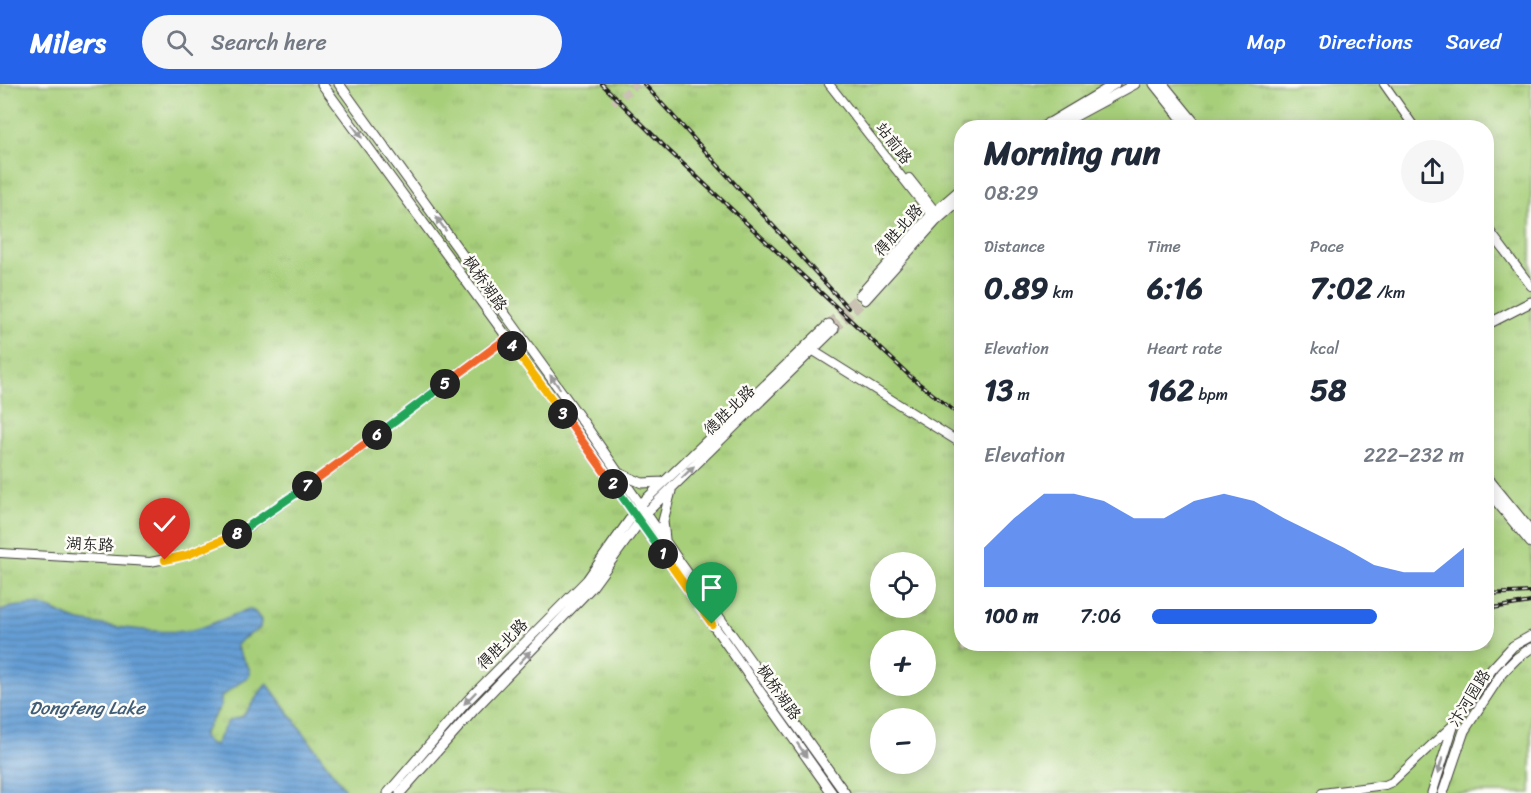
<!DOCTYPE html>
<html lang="en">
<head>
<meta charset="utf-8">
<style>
	body { margin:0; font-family:Sriracha,"LXGW WenKai TC",sans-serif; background:#f6f6f7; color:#1f2937; height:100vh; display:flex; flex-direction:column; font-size:22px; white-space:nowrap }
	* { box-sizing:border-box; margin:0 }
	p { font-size:20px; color:#747a83 }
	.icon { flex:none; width:33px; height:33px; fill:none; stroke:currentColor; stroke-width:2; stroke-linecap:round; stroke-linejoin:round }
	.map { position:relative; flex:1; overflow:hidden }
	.sheet { position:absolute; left:954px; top:36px; width:540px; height:531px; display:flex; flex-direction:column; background:#fff; border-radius:24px; box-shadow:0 3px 15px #0003 }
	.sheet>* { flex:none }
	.tools { position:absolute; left:870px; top:468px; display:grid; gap:12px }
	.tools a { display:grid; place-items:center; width:66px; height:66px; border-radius:50%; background:#fff; box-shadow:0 3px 15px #0003; font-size:30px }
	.pin { position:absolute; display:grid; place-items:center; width:51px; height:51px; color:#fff; margin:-62px -26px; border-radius:50% 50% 50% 0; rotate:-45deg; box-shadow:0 0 6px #0007 }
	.pin .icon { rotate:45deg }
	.km { position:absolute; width:30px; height:30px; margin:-15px; border-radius:50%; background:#222; color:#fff; font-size:16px; line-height:30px; text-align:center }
	.round { display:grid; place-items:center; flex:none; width:63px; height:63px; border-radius:32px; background:#f6f6f7 }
	.summary { display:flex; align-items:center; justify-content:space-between; height:102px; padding:0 30px }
	h1 { font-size:33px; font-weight:700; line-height:45px }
	.metrics { display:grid; grid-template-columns:repeat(3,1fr); gap:9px; height:102px; padding:6px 30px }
	.metrics div { display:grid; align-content:center }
	.metrics b { font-size:30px; font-weight:700 }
	.metrics small { font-size:16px; font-weight:400 }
	.metrics p { font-size:16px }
	.chart { height:168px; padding:12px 30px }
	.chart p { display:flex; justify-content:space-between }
	.chart svg { width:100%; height:108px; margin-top:6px; fill:#2563eb; opacity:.7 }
	ul { padding:0 30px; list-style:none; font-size:20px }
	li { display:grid; grid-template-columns:96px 72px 1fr; align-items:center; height:45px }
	li i { height:15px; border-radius:8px; background:#2563eb }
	header { display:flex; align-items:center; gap:36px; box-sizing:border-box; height:84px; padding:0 30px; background:#2563eb; color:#fff }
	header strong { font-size:28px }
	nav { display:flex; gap:33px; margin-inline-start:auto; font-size:21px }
	.search { width:420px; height:54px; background:#f6f6f7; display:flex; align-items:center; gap:15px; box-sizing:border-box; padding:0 21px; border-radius:33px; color:#747a83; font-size:22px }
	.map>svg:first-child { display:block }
	.park { fill:url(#park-tufts); stroke:#62764b; stroke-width:1.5; fill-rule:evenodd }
	.water { fill:url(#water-rules); stroke:#405d78; stroke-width:1.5 }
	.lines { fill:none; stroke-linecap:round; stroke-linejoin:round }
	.secondary-tunnel { stroke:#cac2b2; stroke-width:8; stroke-dasharray:8 4; stroke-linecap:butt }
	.primary-tunnel { stroke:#cac2b2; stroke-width:9; stroke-dasharray:9 4.5; stroke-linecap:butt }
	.secondary-casing { stroke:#3d3b38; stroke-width:10 }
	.primary-casing { stroke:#3d3b38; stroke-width:11 }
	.secondary { stroke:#fff; stroke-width:8 }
	.primary { stroke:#fff; stroke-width:9 }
	.rail-casing { stroke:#1c1c1c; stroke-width:4 }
	.rail { stroke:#fdfcf7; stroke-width:1.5; stroke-dasharray:4.5; stroke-linecap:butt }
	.oneway { fill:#999 }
	.split-1-casing { stroke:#fff; stroke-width:12 }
	.split-2-casing { stroke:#fff; stroke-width:12 }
	.split-3-casing { stroke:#fff; stroke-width:12 }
	.split-4-casing { stroke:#fff; stroke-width:12 }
	.split-5-casing { stroke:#fff; stroke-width:12 }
	.split-6-casing { stroke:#fff; stroke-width:12 }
	.split-7-casing { stroke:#fff; stroke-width:12 }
	.split-8-casing { stroke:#fff; stroke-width:12 }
	.split-9-casing { stroke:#fff; stroke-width:12 }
	.split-1 { stroke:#f5b400; stroke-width:8 }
	.split-2 { stroke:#22a559; stroke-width:8 }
	.split-3 { stroke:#f0652b; stroke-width:8 }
	.split-4 { stroke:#f5b400; stroke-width:8 }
	.split-5 { stroke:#f0652b; stroke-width:8 }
	.split-6 { stroke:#22a559; stroke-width:8 }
	.split-7 { stroke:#f0652b; stroke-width:8 }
	.split-8 { stroke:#22a559; stroke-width:8 }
	.split-9 { stroke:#f5b400; stroke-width:8 }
	.labels { text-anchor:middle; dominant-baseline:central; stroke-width:5; stroke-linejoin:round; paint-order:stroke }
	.street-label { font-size:16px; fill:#1c1c1c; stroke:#fdfcf7 }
	.water-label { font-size:18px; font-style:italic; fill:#405d78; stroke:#fdfcf7 }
</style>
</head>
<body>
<header>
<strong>Milers</strong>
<div class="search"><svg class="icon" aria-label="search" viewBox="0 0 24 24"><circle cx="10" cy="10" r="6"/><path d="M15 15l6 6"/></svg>Search here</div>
<nav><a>Map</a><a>Directions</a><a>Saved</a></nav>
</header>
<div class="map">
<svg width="1531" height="709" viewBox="0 0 1531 709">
	<defs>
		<pattern id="park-tufts" width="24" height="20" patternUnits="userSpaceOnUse" patternTransform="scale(1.5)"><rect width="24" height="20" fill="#a7cf7a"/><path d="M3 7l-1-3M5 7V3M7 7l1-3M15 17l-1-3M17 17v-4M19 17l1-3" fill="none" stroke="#8fb169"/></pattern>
		<pattern id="water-rules" width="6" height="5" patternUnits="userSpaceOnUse" patternTransform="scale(1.5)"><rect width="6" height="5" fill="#659ed4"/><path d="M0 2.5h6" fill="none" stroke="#5280ab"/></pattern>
	</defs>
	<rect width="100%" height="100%" fill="#fdfcf7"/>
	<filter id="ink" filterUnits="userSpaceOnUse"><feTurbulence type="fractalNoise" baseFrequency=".0167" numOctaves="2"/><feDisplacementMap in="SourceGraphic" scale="12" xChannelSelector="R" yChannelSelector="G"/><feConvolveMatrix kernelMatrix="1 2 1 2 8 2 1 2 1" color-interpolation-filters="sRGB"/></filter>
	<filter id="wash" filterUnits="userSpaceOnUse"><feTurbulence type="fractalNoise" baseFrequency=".008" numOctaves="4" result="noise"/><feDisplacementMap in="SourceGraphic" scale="24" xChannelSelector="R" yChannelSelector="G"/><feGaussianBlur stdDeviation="1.35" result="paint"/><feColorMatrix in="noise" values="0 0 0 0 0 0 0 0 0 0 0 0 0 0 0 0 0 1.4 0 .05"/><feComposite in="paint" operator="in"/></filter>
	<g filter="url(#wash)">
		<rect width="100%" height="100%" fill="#f5ebd7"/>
		<path class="park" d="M0 0H1531V709H0ZM962 44H1486V560H962ZM880 478H926V524H880ZM880 556H926V602H880ZM880 634H926V680H880Z"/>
		<path class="water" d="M32 521C55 522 62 533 80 537 108 542 165 551 192 546 210 542 232 531 249 525L255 528 261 536 260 544C251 551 241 553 236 563L250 586V591L221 613V621L202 652 209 659 215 661 228 637 243 632 267 599 344 704V709H0V527L12 523Z"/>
	</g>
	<g filter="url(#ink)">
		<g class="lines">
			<path class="secondary-tunnel" d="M613 19 637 0"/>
			<path class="primary-tunnel" d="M829 240 860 211
				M834 245 865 216"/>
			<g class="secondary-casing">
				<path id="secondary" d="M829 0 934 134
					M1384 0 1415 44
					M909 94 935 127
					M1486 142 1531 202
					M812 266 962 360
					M0 469 150 478 187 471 243 447 331 385 506 254
					M1322 709 1385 701 1392 698 1454 640"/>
			</g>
			<g class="primary-casing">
				<path id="primary" d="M322 0 577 349 832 709
					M339 0 586 342 679 477 845 709
					M1154 0 1189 44
					M1163 0 1199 44
					M1048 39 1061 40 1135 0
					M1060 41 1067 40 1075 44
					M1041 44 1115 0
					M860 211 931 131 962 104
					M865 216 936 137 962 114
					M1486 241 1531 218
					M621 390 642 399 664 398
					M1486 392 1531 447
					M1486 405 1531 459
					M665 455 663 437 671 407
					M388 709 468 616 587 496 640 421 829 240
					M400 709 473 627 592 503 646 429 834 245
					M1432 709 1454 640 1492 585 1513 562 1531 552
					M1443 709 1464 647 1502 589 1517 574 1531 564"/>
			</g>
			<use href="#secondary" class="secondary"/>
			<use href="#primary" class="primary"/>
			<g class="rail-casing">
				<path id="rail" d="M602 0 665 63 877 261 912 294 962 333
					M644 0 848 224
					M1486 510 1531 508
					M1486 525 1531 518"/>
			</g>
			<use href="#rail" class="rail"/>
		</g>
		<defs><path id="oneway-solid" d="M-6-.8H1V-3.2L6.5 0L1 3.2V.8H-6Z" transform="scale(1.5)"/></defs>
		<g class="oneway">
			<use href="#oneway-solid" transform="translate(357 47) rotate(54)"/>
			<use href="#oneway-solid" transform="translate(441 140) rotate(-126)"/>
			<use href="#oneway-solid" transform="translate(555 298) rotate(-126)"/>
			<use href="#oneway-solid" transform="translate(688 388) rotate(-44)"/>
			<use href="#oneway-solid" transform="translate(525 573) rotate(-46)"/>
			<use href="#oneway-solid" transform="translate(470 614) rotate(134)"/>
			<use href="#oneway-solid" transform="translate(802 666) rotate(55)"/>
			<use href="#oneway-solid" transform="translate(1440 682) rotate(107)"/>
		</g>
	</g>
	<g class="lines" filter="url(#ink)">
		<g class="split-1-casing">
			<path id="split-1" d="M663 470 712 540"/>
		</g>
		<g class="split-2-casing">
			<path id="split-2" d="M613 400 663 470"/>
		</g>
		<g class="split-3-casing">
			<path id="split-3" d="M563 330 613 400"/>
		</g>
		<g class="split-4-casing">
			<path id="split-4" d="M512 262 563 330"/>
		</g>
		<g class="split-5-casing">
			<path id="split-5" d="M445 300 507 254 512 262"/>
		</g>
		<g class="split-6-casing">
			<path id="split-6" d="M377 351 445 300"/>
		</g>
		<g class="split-7-casing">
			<path id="split-7" d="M307 402 377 351"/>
		</g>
		<g class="split-8-casing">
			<path id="split-8" d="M237 450 307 402"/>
		</g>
		<g class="split-9-casing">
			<path id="split-9" d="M165 476 187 471 237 450"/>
		</g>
		<use href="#split-1" class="split-1"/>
		<use href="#split-2" class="split-2"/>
		<use href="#split-3" class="split-3"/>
		<use href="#split-4" class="split-4"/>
		<use href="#split-5" class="split-5"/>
		<use href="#split-6" class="split-6"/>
		<use href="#split-7" class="split-7"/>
		<use href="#split-8" class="split-8"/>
		<use href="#split-9" class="split-9"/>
	</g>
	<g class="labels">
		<g class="street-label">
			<text transform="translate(894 59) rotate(52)">站前路</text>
			<text transform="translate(898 146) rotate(-48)">得胜北路</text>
			<text transform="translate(485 199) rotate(55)">枫桥湖路</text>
			<text transform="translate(729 326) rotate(-44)">德胜北路</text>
			<text transform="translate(90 460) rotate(3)">湖东路</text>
			<text transform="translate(502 560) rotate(-45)">得胜北路</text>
			<text transform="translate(779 608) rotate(55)">枫桥湖路</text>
			<text transform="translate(1469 614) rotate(-58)">汴河园路</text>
		</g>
		<g class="water-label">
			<text x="87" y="624">Dongfeng Lake</text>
		</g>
	</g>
</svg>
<div class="tools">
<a><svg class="icon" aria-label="locate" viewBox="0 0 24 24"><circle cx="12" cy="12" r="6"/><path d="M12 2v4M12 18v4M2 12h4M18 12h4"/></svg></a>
<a>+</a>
<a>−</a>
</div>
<div class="pin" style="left:712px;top:540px;background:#1e9e55"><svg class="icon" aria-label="arrive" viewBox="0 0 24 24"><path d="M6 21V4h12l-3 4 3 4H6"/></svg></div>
<div class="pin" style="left:165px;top:476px;background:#d93025"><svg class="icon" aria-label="check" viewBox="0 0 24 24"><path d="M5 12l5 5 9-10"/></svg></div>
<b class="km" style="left:663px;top:470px">1</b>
<b class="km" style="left:613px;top:400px">2</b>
<b class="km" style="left:563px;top:330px">3</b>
<b class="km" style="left:512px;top:262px">4</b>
<b class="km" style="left:445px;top:300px">5</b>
<b class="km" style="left:377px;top:351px">6</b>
<b class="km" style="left:307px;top:402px">7</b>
<b class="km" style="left:237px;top:450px">8</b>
<section class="sheet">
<div class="summary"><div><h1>Morning run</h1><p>08:29</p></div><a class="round"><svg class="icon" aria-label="share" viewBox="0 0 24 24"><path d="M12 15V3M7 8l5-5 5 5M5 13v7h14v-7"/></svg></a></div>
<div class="metrics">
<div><p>Distance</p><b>0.89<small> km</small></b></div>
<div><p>Time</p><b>6:16</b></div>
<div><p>Pace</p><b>7:02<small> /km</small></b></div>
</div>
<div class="metrics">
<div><p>Elevation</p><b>13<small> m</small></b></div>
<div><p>Heart rate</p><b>162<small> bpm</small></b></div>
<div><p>kcal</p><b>58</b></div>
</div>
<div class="chart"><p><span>Elevation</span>222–232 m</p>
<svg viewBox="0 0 160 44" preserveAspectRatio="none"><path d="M0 44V28L10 16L20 6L30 6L40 9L50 16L60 16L70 9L80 6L90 9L100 16L110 22L120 28L130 35L140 38L150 38L160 28V44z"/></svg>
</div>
<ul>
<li><b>100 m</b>7:06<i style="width:72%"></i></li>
</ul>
</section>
</div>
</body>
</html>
